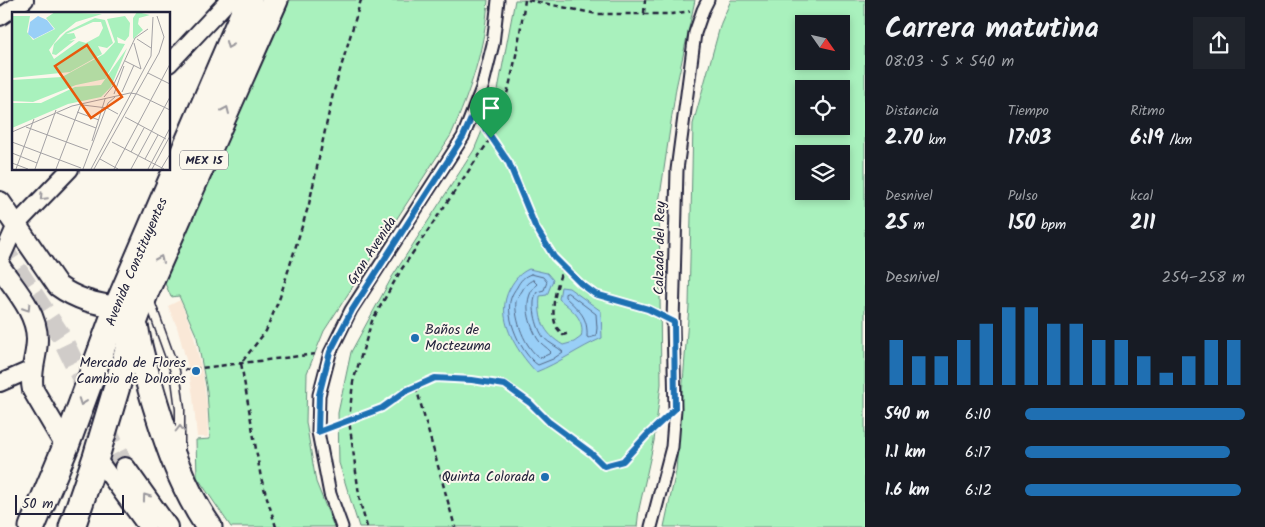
<!DOCTYPE html>
<html lang="es">
<head>
<meta charset="utf-8">
<style>
	body { margin:0; font-family:Kalam,sans-serif; background:#20242c; color:#f1f3f6; height:100vh; display:flex; flex-direction:column; font-size:19px; white-space:nowrap }
	* { box-sizing:border-box; margin:0 }
	p { font-size:16px; color:#9ea1a6 }
	.icon { flex:none; width:28px; height:28px; fill:none; stroke:currentColor; stroke-width:2; stroke-linecap:round; stroke-linejoin:round }
	.map { position:relative; flex:1; overflow:hidden }
	.drawer { display:flex; flex-direction:column; background:#171b24; width:400px }
	.drawer>* { flex:none }
	.needle { width:32px; rotate:124deg }
	.tools { position:absolute; left:795px; top:15px; display:grid; gap:10px }
	.tools a { display:grid; place-items:center; width:55px; height:55px; border-radius:0px; background:#171b24; box-shadow:0 2px 8px #0003; font-size:25px }
	.scale { position:absolute; left:15px; bottom:12px; width:109px; box-sizing:border-box; padding-left:5px; border:2px solid #22223b; border-top:0; font-size:14px; line-height:18px; white-space:nowrap; color:#22223b; -webkit-text-stroke:4px #fbf7ec; paint-order:stroke }
	.pin { position:absolute; display:grid; place-items:center; width:42px; height:42px; color:#fff; margin:-51px -21px; border-radius:50% 50% 50% 0; rotate:-45deg; box-shadow:0 0 5px #0007 }
	.pin .icon { rotate:45deg }
	.round { display:grid; place-items:center; flex:none; width:52px; height:52px; border-radius:0px; background:#20242c }
	.headline { display:flex; align-items:center; justify-content:space-between; height:85px; padding:0 20px }
	h1 { font-size:28px; font-weight:800; line-height:38px }
	.metrics { display:grid; grid-template-columns:repeat(3,1fr); gap:8px; height:85px; padding:5px 20px }
	.metrics div { display:grid; align-content:center }
	.metrics b { font-size:21px; font-weight:800 }
	.metrics small { font-size:14px; font-weight:400 }
	.metrics p { font-size:14px }
	.chart { height:140px; padding:10px 20px }
	.chart p { display:flex; justify-content:space-between }
	.chart svg { width:100%; height:90px; margin-top:5px; stroke:#1f6fb2; stroke-width:6 }
	ul { padding:0 20px; list-style:none; font-size:16px }
	li { display:grid; grid-template-columns:80px 60px 1fr; align-items:center; height:38px }
	li i { height:12px; border-radius:6px; background:#1f6fb2 }
	main { display:flex; flex:1; min-height:0 }
	.map>svg:first-child { display:block }
	.built { fill:#fae8d7 }
	.green { fill:#a9f1bd; stroke:#668a7c; fill-rule:evenodd }
	.water { fill:#99cff7; stroke:#698aac }
	.lines { fill:none; stroke-linecap:round; stroke-linejoin:round }
	.shore { stroke:#526786; stroke-width:1 }
	.tertiary-tunnel { stroke:#d0ccc9; stroke-width:20; stroke-dasharray:20 10; stroke-linecap:butt }
	.service-casing { stroke:#22223b; stroke-width:11 }
	.pedestrian-casing { stroke:#22223b; stroke-width:15 }
	.minor-casing { stroke:#22223b; stroke-width:20 }
	.tertiary-casing { stroke:#22223b; stroke-width:24 }
	.primary-casing { stroke:#22223b; stroke-width:29 }
	.path { stroke:#22223b; stroke-width:2.5; stroke-dasharray:5 4; stroke-linecap:butt }
	.service { stroke:#fbf7ec; stroke-width:8 }
	.pedestrian { stroke:#fbf7ec; stroke-width:11 }
	.minor { stroke:#fbf7ec; stroke-width:16 }
	.tertiary { stroke:#fbf7ec; stroke-width:20 }
	.primary { stroke:#fbf7ec; stroke-width:25 }
	.oneway { stroke:#99979c }
	.route-casing { stroke:#fff; stroke-width:10 }
	.route { stroke:#1f6fb2; stroke-width:6 }
	.poi-dot { fill:#1f6fb2; stroke:#fbf7ec; stroke-width:2 }
	.labels { text-anchor:middle; dominant-baseline:central; stroke-width:4; stroke-linejoin:round; paint-order:stroke }
	.shield { fill:#fbf7ec; stroke:#636270; stroke-width:1 }
	.shield-label { font-size:12px; font-weight:bold; fill:#22223b }
	.street-label { font-size:14px; fill:#22223b; stroke:#fbf7ec }
	.poi-label { font-size:14px; fill:#22223b; stroke:#fbf7ec; text-anchor:end }
	.inset-road { fill:none; stroke:#a4a2a5; stroke-width:1 }
	.view { fill:#e8590c; fill-opacity:0.15; stroke:#e8590c; stroke-width:2.5 }
	.inset-edge { fill:none; stroke:#22223b; stroke-width:2.5 }
</style>
</head>
<body>
<main>
<div class="map">
<svg width="865" height="527" viewBox="0 0 865 527">
	<rect width="100%" height="100%" fill="#fbf7ec"/>
	<filter id="ink" filterUnits="userSpaceOnUse"><feTurbulence type="fractalNoise" baseFrequency=".02" numOctaves="2"/><feDisplacementMap in="SourceGraphic" scale="10" xChannelSelector="R" yChannelSelector="G"/><feConvolveMatrix kernelMatrix="1 2 1 2 8 2 1 2 1" color-interpolation-filters="sRGB"/></filter>
	<g filter="url(#ink)">
		<path class="built" d="M180 300 193 332 203 376 207 405 208 437H197L193 396 188 367 177 327 168 306Z"/>
		<path class="green" d="M290 0H488C485 48 470 92 451 135L324 331 307 373 306 422 316 482 334 527H231L197 477 196 440 210 439 207 391 197 337 179 296 171 297 164 281Z
			M515 0H695L676 88 659 203 661 384 654 441 639 509 637 527H359L339 463 338 413 351 352 392 277 474 150 497 95Z
			M731 0H865V527H664L676 471 689 306 693 124 721 23ZM804 24H841V61H804ZM804 89H841V126H804ZM804 154H841V191H804Z"/>
		<path class="water" d="M529 269 547 273 553 280 547 295 540 296C538 319 543 333 563 345L574 342 581 337C586 319 571 309 559 299L561 287 569 288 601 311 602 338C579 348 559 363 536 372 516 350 494 317 510 288 515 279 520 273 529 269Z"/>
		<g class="lines">
			<path class="shore" d="M531 274 543 277 547 282 544 290 537 292C530 302 536 328 544 338 550 344 558 347 563 352L553 359 538 365C522 355 504 317 511 298 512 294 515 290 517 287 520 281 524 276 531 274Z
				M533 280 537 284C522 298 528 321 537 338 540 344 547 347 551 352L549 354 540 358C525 348 514 319 516 301 517 297 520 294 522 291 525 285 528 282 533 280Z
				M568 293 596 314 597 328 596 336 589 338 587 337C588 317 580 311 565 297V294Z"/>
			<path class="tertiary-tunnel" d="M0 244 61 336 125 468"/>
			<g class="service-casing">
				<path id="service" d="M149 299 175 371 180 409V448"/>
			</g>
			<g class="pedestrian-casing">
				<path id="pedestrian" d="M342 527 330 494 318 432 319 395 330 353 351 310 463 137 482 88 493 44 498 0
					M651 527 672 447 675 409 673 322 677 170 695 33 703 10 708 0"/>
			</g>
			<g class="minor-casing">
				<path id="minor" d="M0 17 25 0
					M169 64 229 0
					M0 261 16 225 70 169
					M0 383 32 369
					M96 457 147 527"/>
			</g>
			<g class="tertiary-casing">
				<path id="tertiary" d="M0 202 58 286C76 299 95 304 117 307
					M0 267C14 288 37 312 37 339 37 357 29 372 33 390L66 446
					M125 468 167 527"/>
			</g>
			<g class="primary-casing">
				<g id="primary">
					<path d="M136 330C139 351 146 372 152 393 166 440 181 486 209 527"/>
					<path id="s1" d="M32 527 66 446 117 307 249 0"/>
					<path d="M72 527 96 457 127 353 135 320 146 291 275 0"/>
				</g>
			</g>
			<path class="path" d="M528 0 597 14H672L690 11
				M644 13 645 0
				M481 124 509 163 535 226 555 257 580 283 595 294 648 309 660 315
				M563 266C558 284 549 307 556 326 557 329 561 332 563 335L569 333
				M185 370 316 354
				M416 387 455 527
				M330 428 382 408 406 391 435 378 472 379 505 385 530 403 549 422 591 453 604 466 623 461 661 422
				M276 527 261 478 241 363 266 331 280 297 309 204 333 94 361 0
				M367 527 360 502 349 420 353 382 372 321 401 270 491 138C511 94 518 47 525 0"/>
			<use href="#service" class="service"/>
			<use href="#pedestrian" class="pedestrian"/>
			<use href="#minor" class="minor"/>
			<use href="#tertiary" class="tertiary"/>
			<use href="#primary" class="primary"/>
		</g>
		<defs><path id="oneway-chevron" d="M-2-3.5L2.5 0L-2 3.5" fill="none" stroke-width="1.6" stroke-linecap="round" stroke-linejoin="round" transform="scale(1.25)"/></defs>
		<g class="oneway">
			<use href="#oneway-chevron" transform="translate(229 45) rotate(113)"/>
			<use href="#oneway-chevron" transform="translate(226 110) rotate(-66)"/>
			<use href="#oneway-chevron" transform="translate(43 197) rotate(133)"/>
			<use href="#oneway-chevron" transform="translate(160 259) rotate(-66)"/>
			<use href="#oneway-chevron" transform="translate(27 308) rotate(57)"/>
			<use href="#oneway-chevron" transform="translate(82 402) rotate(110)"/>
			<use href="#oneway-chevron" transform="translate(180 429) rotate(-90)"/>
			<use href="#oneway-chevron" transform="translate(146 497) rotate(-126)"/>
		</g>
	</g>
	<g class="lines" filter="url(#ink)">
		<g class="route-casing">
			<path id="route" d="M474 112 509 163 535 226 554 257 580 283 595 294 648 309 674 322 675 409 646 436 623 461 604 466 591 453 549 422 530 403 505 385 472 380 435 378 406 391 382 408 318 432 319 395 330 352 352 310 463 137Z"/>
		</g>
		<use href="#route" class="route"/>
	</g>
	<g class="poi-dot">
		<circle cx="415" cy="338" r="5"/>
		<circle cx="196" cy="371" r="5"/>
		<circle cx="545" cy="477" r="5"/>
	</g>
	<g class="labels">
		<rect class="shield" x="180" y="150.5" width="48" height="19" rx="4"/>
		<g class="shield-label">
			<text x="204" y="160">MEX 15</text>
		</g>
		<g class="street-label">
			<text transform="translate(660 248) rotate(-89)">Calzada del Rey</text>
			<text transform="translate(372 251) rotate(-57)">Gran Avenida</text>
			<text stroke="none"><textPath href="#s1" startOffset="285">Avenida Constituyentes</textPath></text>
		</g>
		<g class="poi-label">
			<text x="425" y="330" text-anchor="start">Baños de<tspan x="425" dy="16">Moctezuma</tspan></text>
			<text x="186" y="363">Mercado de Flores<tspan x="186" dy="16">Cambio de Dolores</tspan></text>
			<text x="535" y="477">Quinta Colorada</text>
		</g>
	</g>
	<g transform="translate(12 12)">
		<rect width="158" height="158" fill="#fbf7ec"/>
		<path d="M43 0 90 2 64 10 48 23 37 38 42 47 67 29 74 31 87 24 91 16 89 10H81L54 22 62 21 64 26 57 29 63 28 44 43 40 42 42 32 54 20 83 6 93 8 101 31 95 36 86 34 90 42 58 60 0 66V4H18L15 20 21 28 43 17 34 6ZM125 0 138 3 127 6 126 12 131 18 121 27V6ZM113 4 118 11 117 24 113 29 105 25 106 31 113 32 93 67 64 73 21 90 0 89V68L50 65 92 42 103 30 95 7ZM115 36 99 75 89 85 56 92 0 116V91H29L63 75 89 73Z" fill="#a9f1bd"/>
		<path d="M26 4 35 8 42 17 22 27 16 22 18 10Z" fill="#99cff7"/>
		<path class="inset-road" d="M125 27 139 36M122 31 129 57M113 49 129 57M136 61 158 72M110 80 122 53M102 82 112 54M92 85 101 74 123 26 136 17M71 93 95 96 106 102M65 100 87 108M45 101 84 116M113 105 154 127M14 115 76 138M0 120 60 94 118 81 125 82 158 98M80 129 93 87M0 130 69 156M100 130 152 157M119 140 132 116M0 141 25 151M88 147 106 157M133 147 146 123M0 151 16 157M4 157 22 107M23 157 44 98M44 157 69 92M71 157 96 91 103 85M79 157 139 44 141 5M82 157 147 41 152 25 145 4M102 157 158 52M119 157 158 85M136 157 158 116M140 157 158 124M149 157 158 142"/>
		<path class="view" d="M75 33 110 85 79 106 43 54Z"/>
		<rect width="158" height="158" class="inset-edge"/>
	</g>
</svg>
<div class="tools">
<a><svg class="needle" viewBox="-14 -14 28 28"><path d="M0-13l5 13h-10z" fill="#e53935"/><path d="M0 13l5-13h-10z" fill="#9ea1a6"/></svg></a>
<a><svg class="icon" aria-label="locate" viewBox="0 0 24 24"><circle cx="12" cy="12" r="6"/><path d="M12 2v4M12 18v4M2 12h4M18 12h4"/></svg></a>
<a><svg class="icon" aria-label="layers" viewBox="0 0 24 24"><path d="M12 4l9 5-9 5-9-5zM3 14l9 5 9-5"/></svg></a>
</div>
<div class="scale">50 m</div>
<div class="pin" style="left:491px;top:138px;background:#1e9e55"><svg class="icon" aria-label="arrive" viewBox="0 0 24 24"><path d="M6 21V4h12l-3 4 3 4H6"/></svg></div>
</div>
<section class="drawer">
<div class="headline"><div><h1>Carrera matutina</h1><p>08:03 · 5 × 540 m</p></div><a class="round"><svg class="icon" aria-label="share" viewBox="0 0 24 24"><path d="M12 15V3M7 8l5-5 5 5M5 13v7h14v-7"/></svg></a></div>
<div class="metrics">
<div><p>Distancia</p><b>2.70<small> km</small></b></div>
<div><p>Tiempo</p><b>17:03</b></div>
<div><p>Ritmo</p><b>6:19<small> /km</small></b></div>
</div>
<div class="metrics">
<div><p>Desnivel</p><b>25<small> m</small></b></div>
<div><p>Pulso</p><b>150<small> bpm</small></b></div>
<div><p>kcal</p><b>211</b></div>
</div>
<div class="chart"><p><span>Desnivel</span>254–258 m</p>
<svg viewBox="0 0 160 44" preserveAspectRatio="none"><path d="M5 44V22M15 44V30M25 44V30M35 44V22M45 44V14M55 44V6M65 44V6M75 44V14M85 44V14M95 44V22M105 44V22M115 44V30M125 44V38M135 44V30M145 44V22M155 44V22"/></svg>
</div>
<ul>
<li><b>540 m</b>6:10<i style="width:100%"></i></li>
<li><b>1.1 km</b>6:17<i style="width:93%"></i></li>
<li><b>1.6 km</b>6:12<i style="width:98%"></i></li>
</ul>
</section>
</main>
</body>
</html>
